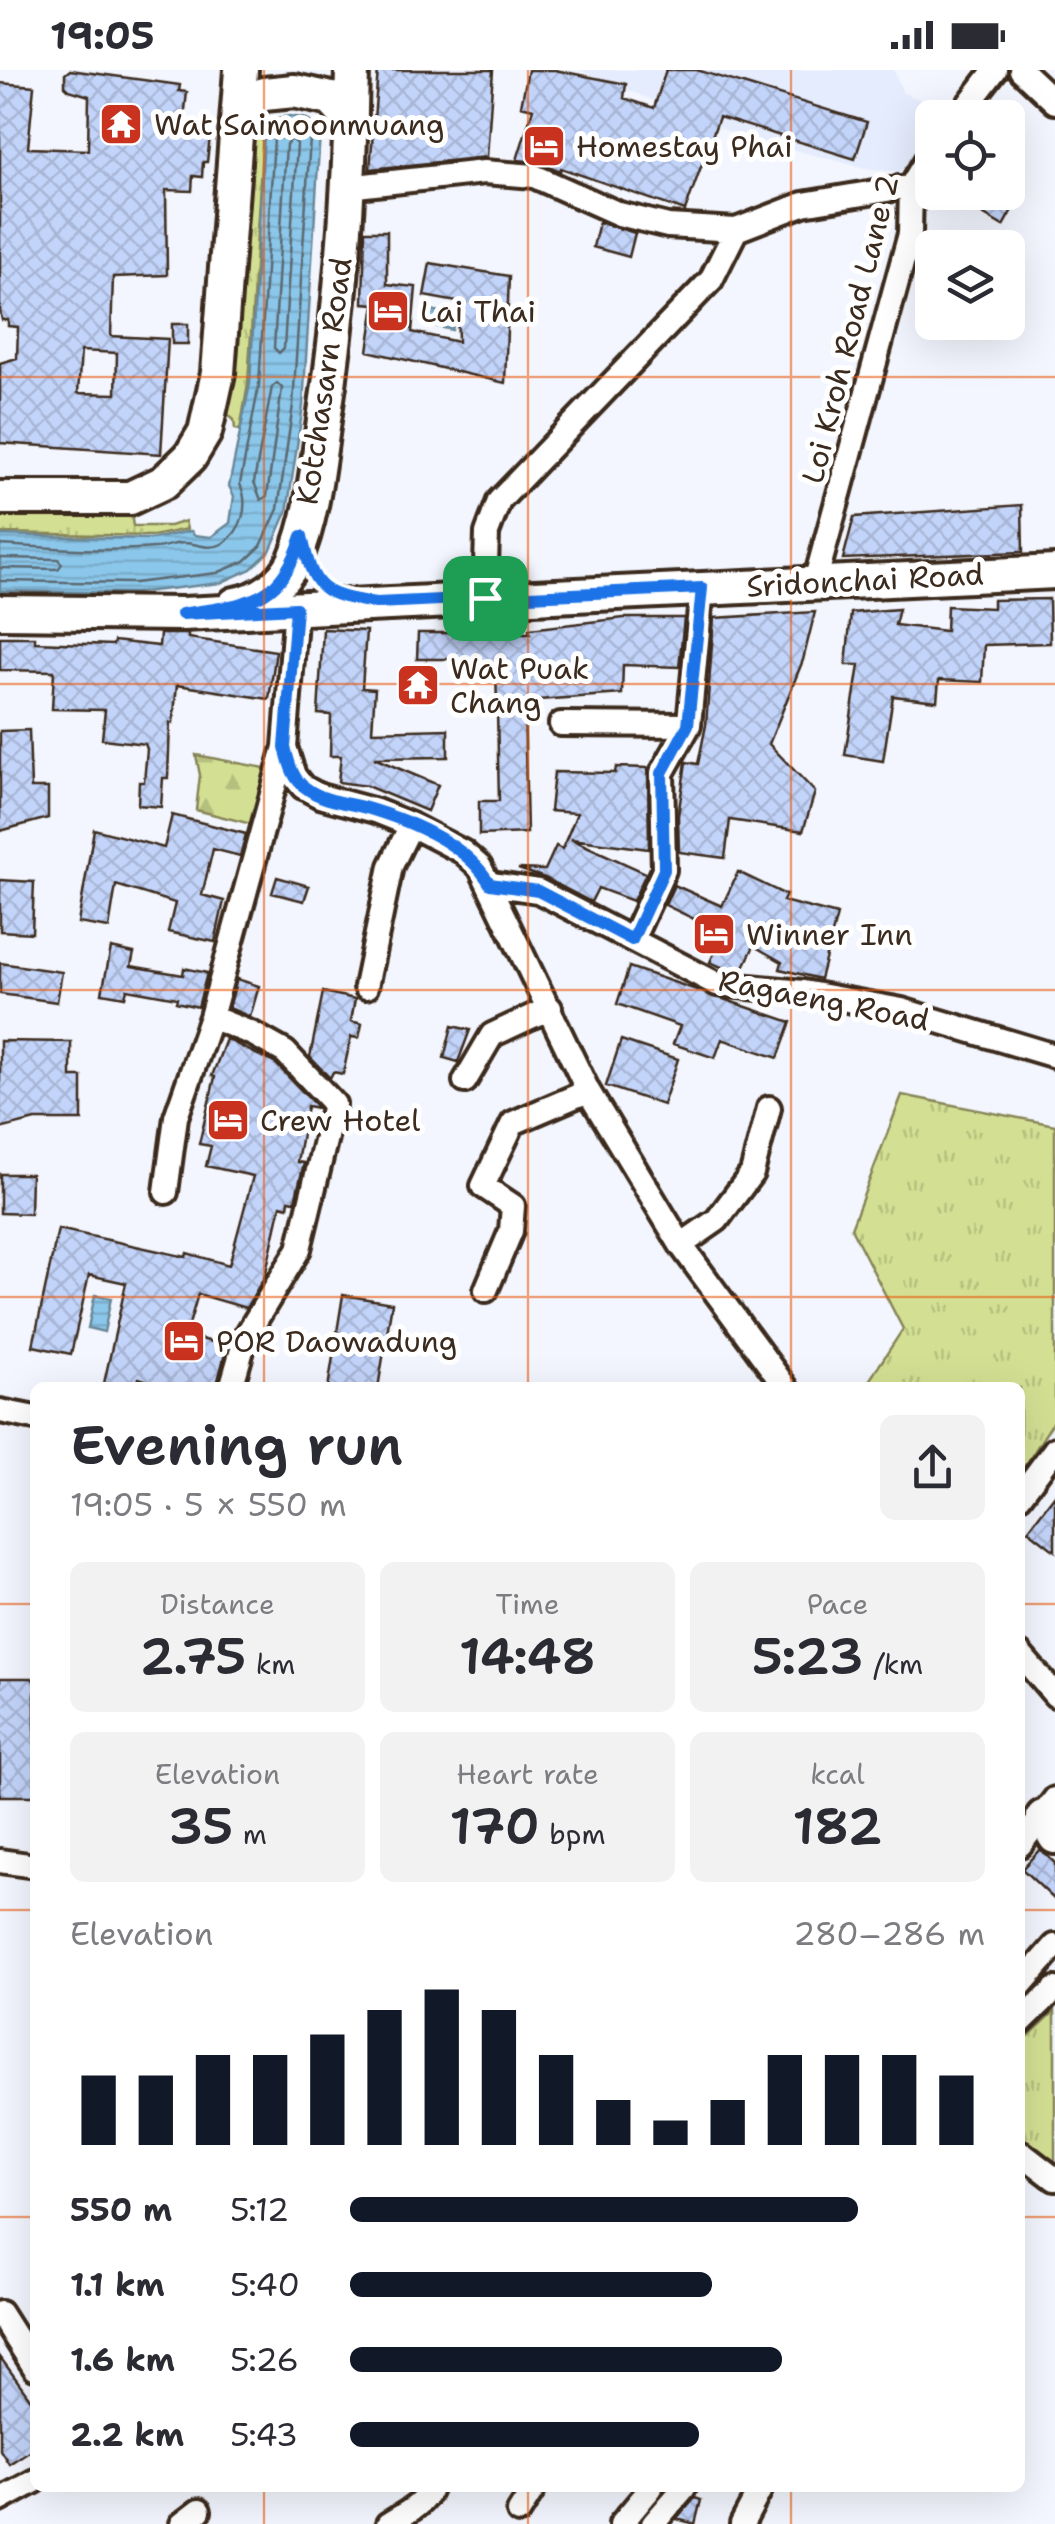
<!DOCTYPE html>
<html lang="en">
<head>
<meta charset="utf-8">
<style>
	body { margin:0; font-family:"Shantell Sans",sans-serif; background:#f2f2f3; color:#2b2b33; height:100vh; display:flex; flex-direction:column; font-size:38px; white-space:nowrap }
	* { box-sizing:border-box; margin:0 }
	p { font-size:32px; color:#7c7c81 }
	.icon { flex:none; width:55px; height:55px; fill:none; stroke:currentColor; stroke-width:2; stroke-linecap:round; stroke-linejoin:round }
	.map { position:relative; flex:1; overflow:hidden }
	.sheet { position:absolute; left:30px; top:1312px; width:995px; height:1110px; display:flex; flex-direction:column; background:#fff; border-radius:15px; box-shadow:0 10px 40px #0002 }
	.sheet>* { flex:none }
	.controls { position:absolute; left:915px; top:30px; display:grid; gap:20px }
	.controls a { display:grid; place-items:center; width:110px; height:110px; border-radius:15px; background:#fff; box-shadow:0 10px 40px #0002; font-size:50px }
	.pin { position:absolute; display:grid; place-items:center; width:85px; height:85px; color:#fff; margin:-42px; border-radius:20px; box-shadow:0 5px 15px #0006 }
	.round { display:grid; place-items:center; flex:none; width:105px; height:105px; border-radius:15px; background:#f2f2f3 }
	.head { display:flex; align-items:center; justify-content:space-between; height:170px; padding:0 40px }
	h1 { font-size:55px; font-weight:600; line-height:75px }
	.stats { display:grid; grid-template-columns:repeat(3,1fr); gap:15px; height:170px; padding:10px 40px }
	.stats div { display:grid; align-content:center; border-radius:15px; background:#f2f2f3; text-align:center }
	.stats b { font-size:50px; font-weight:600 }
	.stats small { font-size:28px; font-weight:400 }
	.stats p { font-size:28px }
	.chart { height:280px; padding:20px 40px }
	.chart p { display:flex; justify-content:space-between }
	.chart svg { width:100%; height:180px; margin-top:10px; stroke:#111827; stroke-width:6 }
	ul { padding:0 40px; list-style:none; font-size:32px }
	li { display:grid; grid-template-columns:160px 120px 1fr; align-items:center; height:75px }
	li i { height:25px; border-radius:12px; background:#111827 }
	.status { display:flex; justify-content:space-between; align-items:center; height:70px; padding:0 50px; background:#fff; direction:ltr }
	.status svg { height:28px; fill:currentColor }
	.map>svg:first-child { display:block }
	.built { fill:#e5ecfd }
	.grass { fill:url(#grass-tufts); stroke:#878558; stroke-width:2.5 }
	.forest { fill:url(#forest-firs); stroke:#878558; stroke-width:2.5 }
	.water { fill:url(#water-rules); stroke:#6b8899; stroke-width:2.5 }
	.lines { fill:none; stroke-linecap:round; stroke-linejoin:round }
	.shore { stroke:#5b6970; stroke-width:2.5 }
	.building { fill:url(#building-cross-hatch); stroke:#3b2a1e; stroke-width:2.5; fill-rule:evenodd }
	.street-casing { stroke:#3b2a1e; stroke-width:30 }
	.secondary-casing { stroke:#3b2a1e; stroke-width:40 }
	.street { stroke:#fff; stroke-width:22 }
	.secondary { stroke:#fff; stroke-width:32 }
	.route-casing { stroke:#fff; stroke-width:20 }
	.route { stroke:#1a73e8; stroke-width:12 }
	.grid { fill:none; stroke:#e8590c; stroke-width:2.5; stroke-opacity:0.55 }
	.labels { text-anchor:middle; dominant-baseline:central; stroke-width:10; stroke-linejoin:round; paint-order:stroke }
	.poi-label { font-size:30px; fill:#3b2a1e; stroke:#fff; text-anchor:start }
	.street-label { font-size:30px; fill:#3b2a1e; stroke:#fff }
</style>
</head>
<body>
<div class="status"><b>19:05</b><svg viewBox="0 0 49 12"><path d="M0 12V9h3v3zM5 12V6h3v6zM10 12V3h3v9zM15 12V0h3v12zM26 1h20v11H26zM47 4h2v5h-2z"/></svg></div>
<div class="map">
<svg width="1055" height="2454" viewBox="0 0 1055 2454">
	<defs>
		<pattern id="grass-tufts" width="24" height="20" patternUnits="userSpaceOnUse" patternTransform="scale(2.5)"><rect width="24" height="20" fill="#d3e093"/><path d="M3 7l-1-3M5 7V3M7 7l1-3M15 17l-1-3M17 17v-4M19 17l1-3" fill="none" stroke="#b6c07e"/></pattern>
		<pattern id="forest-firs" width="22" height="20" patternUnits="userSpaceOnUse" patternTransform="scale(2.5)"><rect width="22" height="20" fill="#d3e093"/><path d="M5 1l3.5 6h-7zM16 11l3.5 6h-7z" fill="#b6c07e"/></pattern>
		<pattern id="water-rules" width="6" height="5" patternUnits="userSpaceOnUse" patternTransform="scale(2.5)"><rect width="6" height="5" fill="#8bc7eb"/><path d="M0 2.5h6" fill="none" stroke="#79abc9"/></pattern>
		<pattern id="building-cross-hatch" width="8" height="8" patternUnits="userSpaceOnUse" patternTransform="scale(2.5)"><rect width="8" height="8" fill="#c3d4fa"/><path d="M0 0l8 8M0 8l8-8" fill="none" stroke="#a8b6d6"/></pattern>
	</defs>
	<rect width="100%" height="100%" fill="#f3f6fe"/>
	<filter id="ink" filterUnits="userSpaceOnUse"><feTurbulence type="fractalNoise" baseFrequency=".01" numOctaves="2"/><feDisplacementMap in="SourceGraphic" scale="20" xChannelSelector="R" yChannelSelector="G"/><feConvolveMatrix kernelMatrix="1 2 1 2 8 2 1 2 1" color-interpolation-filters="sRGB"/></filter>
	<g filter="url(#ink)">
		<path class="built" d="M580 0H894L903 23 949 41 944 47 932 48V62L900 102 864 98 737 65Z"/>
		<path class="grass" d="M255 60 263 61 248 314 240 360 235 359 234 350 227 344 234 306Z
			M131 444 133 456H170L185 451 187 459 153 466 0 463V445L112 447Z
			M902 1025 1055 1055V1349L1020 1404V1318L865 1317 903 1259 851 1158Z
			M1055 1941V2096L1020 2067V1974Z"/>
		<path class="forest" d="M196 685 270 699 255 755 196 740 200 705Z"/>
		<path class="water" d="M290 46 307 49 320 62 303 336 287 442 270 481 251 499 220 513 135 523 0 521V465L152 469 191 461 194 465 211 467 230 453 234 426 229 416 250 314 264 65 272 49Z
			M426 239 455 245 452 260 423 253Z
			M95 1225 111 1228 104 1262 88 1258Z"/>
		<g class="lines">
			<path class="shore" d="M292 69 297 74 284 278 279 283 274 278 286 74Z
				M277 313 282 318 267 426 261 430 254 412 272 317Z
				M0 475C50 478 104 482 154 478 164 478 175 473 184 473 197 473 209 481 222 474 242 462 250 436 240 414L259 315 274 68 281 58 303 59 310 68 293 335 278 439 261 476 245 491 217 503 134 513 0 511
				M0 488 58 489 62 494 58 499 0 498"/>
		</g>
		<path class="building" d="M70 0 180 15 179 21 187 22 183 58 200 59 199 66 210 67 207 92H203L202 107 193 106 192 121 166 120 167 205 113 207 111 266 168 269 161 384 0 373V293L17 288 18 257 8 256V250H2L0 241V13L34 16 28 78 88 80 89 26 69 20 65 16V4ZM81 281 117 283 116 324 78 323Z
			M378 0H493L487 87 370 99Z
			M528 0H555L626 14 624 28 654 38 666 0H697L867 52 855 89 719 47 685 141 561 98 560 101 540 92 517 90 533 39 521 36Z
			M945 122H1022L1003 156Z
			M599 152 635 163 629 187 593 177Z
			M365 161H387V214L416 217 412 262 458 272 457 232 424 226 430 193 509 206 505 313 368 281 375 234 363 233Z
			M172 254H188V274H172Z
			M1022 435 1023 482 843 489 854 447Z
			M1049 529 1050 573 984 575 982 612 939 610 937 631 893 626 883 691 845 685 859 595H846L851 543 899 539 895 555 946 561 947 536 993 538V530Z
			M815 542 803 590 769 674 815 722 803 761 730 750 725 788 679 782 678 746 686 692 698 694 706 655 714 548Z
			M624 548H684L679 597 623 595 622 624 524 631 527 763 479 765V731H499L496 595 461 596V589H417L418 563H530L529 559Z
			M323 559 366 561 362 618 375 619 372 661 448 659V687L374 688 438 715 427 741 367 716 338 712 341 686H330L331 645 318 644Z
			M160 564H188V568L276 581 269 629 177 615 173 653H170L168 708H163L161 737 138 735 139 712H144L147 679 145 674 102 669 105 640 52 639 54 601 0 600V567H35V572L113 575 114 571 159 576Z
			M29 660 31 718H48V748L0 761V661Z
			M616 697 648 698 649 779 571 769 646 803 633 831 598 818 591 832 545 808 518 799 545 800 556 776 562 779 577 743 550 741 554 702 615 703Z
			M172 745 246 764 240 786 213 779 202 825 224 831 215 872 168 862 175 833 116 815 109 858 78 853 94 759 164 778Z
			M738 802 786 825 783 831 837 845 820 909 780 899 782 892 754 876 742 901 728 900 710 892 723 863 665 835 674 815 722 836Z
			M277 807 309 816 304 831 272 823Z
			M0 810 34 812 32 863 0 861Z
			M111 878 134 883 131 896 183 905 184 898 207 903 198 937 176 932 177 928 127 919 125 927 102 923Z
			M0 893 62 902 57 932 0 924Z
			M629 897 791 952 778 988 722 969 715 988 673 974 680 956 617 934Z
			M237 909 259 916 250 947 229 938Z
			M323 922 355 929 351 951 362 954 359 968 351 967 343 1004 333 1002 330 1008 310 987Z
			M452 956 470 960 458 992 444 988Z
			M226 969 276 994 318 1038 307 1036 297 1092 304 1093 295 1131 289 1130 288 1137 281 1135 265 1206 246 1238 198 1224 186 1265 227 1276 216 1318H171L139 1308 136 1318H103L126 1213 89 1205 71 1284 33 1276 58 1159 186 1187 187 1183 229 1195 253 1106 206 1096 211 1076 199 1074 215 1007 212 1006Z
			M621 970 678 989 663 1035 606 1016Z
			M0 971 71 972V1007H82V1050H35L0 1059Z
			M0 1104H31L30 1144 0 1143Z
			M343 1225 392 1233 378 1318H328Z
			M1055 1425V1481L1028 1460Z
			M0 1608H32L35 1612V1726H0Z
			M1040 1779 1055 1793V1830L1022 1799Z
			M0 2287 35 2335V2377L9 2394 0 2380Z
			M695 2428 701 2430 695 2454 677 2449Z"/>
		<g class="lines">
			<g class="street-casing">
				<path id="street" d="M1021 0 1055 32
					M958 48 995 0
					M347 117 484 102 534 106 619 144 668 156 736 160 803 134 911 116
					M815 512 910 164 911 116 932 81
					M485 529 487 463 499 431 711 210 736 160
					M296 537 285 677 294 706 303 717 320 726 376 741 411 755 463 782 480 797 588 1021 681 1175 786 1318
					M561 654 689 655
					M491 814 538 821 717 914 803 922 902 940 1055 986
					M632 870 664 800 662 703 689 655 702 518
					M366 917 391 796 411 755
					M211 947 253 964 285 982 334 1034 299 1179 246 1266 231 1318
					M465 1011 492 965 550 938
					M166 1122 176 1047 211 947 285 677
					M681 1175 717 1150 752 1103 769 1038
					M486 1220 511 1161 513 1136 483 1116 513 1053 588 1021
					M0 1341 35 1348
					M1020 1426 1055 1379
					M1020 1584 1055 1625
					M1020 1775 1055 1729
					M0 1791 35 1796
					M1020 1916 1055 1876
					M1020 1953 1055 1919
					M1020 2082 1055 2109
					M0 2243 35 2298
					M0 2430 35 2411
					M519 2442 534 2418
					M182 2454 199 2441
					M388 2454C404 2444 424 2435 430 2418
					M621 2454 651 2418
					M653 2454 684 2418
					M742 2454 761 2418"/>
			</g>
			<g class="secondary-casing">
				<path id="secondary" d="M238 48 250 31 264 24 294 21 331 29 351 51
					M0 428H130L164 412 190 387 205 362 218 303 241 0
					M235 534C260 530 283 514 294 491 312 450 317 400 323 357 341 239 350 119 352 0
					M0 542 182 544 1055 502
					M1043 1747 1055 1767"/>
			</g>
			<use href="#street" class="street"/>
			<use href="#secondary" class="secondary"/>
		</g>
	</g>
	<g class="lines" filter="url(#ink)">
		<g class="route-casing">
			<path id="route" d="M302 466C313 520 322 525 376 533L702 518 688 655 662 703 664 800 632 870 538 821 490 814C467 775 415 753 373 740 351 733 324 732 306 718 292 709 289 692 285 677L296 538 182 544C246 533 280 536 302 466Z"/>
		</g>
		<use href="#route" class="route"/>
	</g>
	<path class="grid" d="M264 0V1318M528 0V1318M791 0V1318M0 307H1055M0 614H1055M0 920H1055M0 1227H1055M0 1534H35M1020 1534H1055M0 1840H35M1020 1840H1055M0 2147H35M1020 2147H1055M264 2418V2454M528 2418V2454M791 2418V2454"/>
	<defs>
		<g id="temple-square" transform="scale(2.25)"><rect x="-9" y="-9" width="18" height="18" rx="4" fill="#c8321e" stroke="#fff"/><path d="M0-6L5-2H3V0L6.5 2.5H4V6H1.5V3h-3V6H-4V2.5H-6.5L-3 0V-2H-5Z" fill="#fff"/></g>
		<g id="hotel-square" transform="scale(2.25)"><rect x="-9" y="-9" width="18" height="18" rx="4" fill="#c8321e" stroke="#fff"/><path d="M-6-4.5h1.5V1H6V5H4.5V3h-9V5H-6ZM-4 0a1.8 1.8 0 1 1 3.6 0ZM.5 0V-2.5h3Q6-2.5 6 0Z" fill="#fff"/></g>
	</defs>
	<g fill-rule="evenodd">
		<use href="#temple-square" x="121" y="54"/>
		<use href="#hotel-square" x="544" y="76"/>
		<use href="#hotel-square" x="388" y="241"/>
		<use href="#temple-square" x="418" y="615"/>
		<use href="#hotel-square" x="714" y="864"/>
		<use href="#hotel-square" x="228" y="1050"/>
		<use href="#hotel-square" x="184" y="1271"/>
	</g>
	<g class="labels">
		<g class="poi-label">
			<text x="154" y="54">Wat Saimoonmuang</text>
			<text x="576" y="76">Homestay Phai</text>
			<text x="420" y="241">Lai Thai</text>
			<text x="450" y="598">Wat Puak<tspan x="450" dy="34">Chang</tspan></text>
			<text x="746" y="864">Winner Inn</text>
			<text x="260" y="1050">Crew Hotel</text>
			<text x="216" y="1271">POR Daowadung</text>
		</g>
		<g class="street-label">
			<text transform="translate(850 259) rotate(-76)">Loi Kroh Road Lane 2</text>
			<text transform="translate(324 311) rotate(-82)">Kotchasarn Road</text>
			<text transform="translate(865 510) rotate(-3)">Sridonchai Road</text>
			<text transform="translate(824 930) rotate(11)">Ragaeng Road</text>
		</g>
	</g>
</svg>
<div class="controls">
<a><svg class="icon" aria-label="locate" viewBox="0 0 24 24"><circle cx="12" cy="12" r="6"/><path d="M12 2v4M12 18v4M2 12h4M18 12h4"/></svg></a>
<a><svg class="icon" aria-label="layers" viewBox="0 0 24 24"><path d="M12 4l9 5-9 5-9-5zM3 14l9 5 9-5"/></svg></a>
</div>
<div class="pin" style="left:485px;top:528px;background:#1e9e55"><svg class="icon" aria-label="arrive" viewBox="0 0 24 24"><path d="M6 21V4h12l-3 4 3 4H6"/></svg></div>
<section class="sheet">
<div class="head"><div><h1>Evening run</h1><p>19:05 · 5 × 550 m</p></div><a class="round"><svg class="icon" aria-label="share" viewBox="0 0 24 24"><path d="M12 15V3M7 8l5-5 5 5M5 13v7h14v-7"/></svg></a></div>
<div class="stats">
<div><p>Distance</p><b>2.75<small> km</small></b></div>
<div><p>Time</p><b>14:48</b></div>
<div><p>Pace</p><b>5:23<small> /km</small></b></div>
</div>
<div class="stats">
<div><p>Elevation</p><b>35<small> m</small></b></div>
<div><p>Heart rate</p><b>170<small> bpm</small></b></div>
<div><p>kcal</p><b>182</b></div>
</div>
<div class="chart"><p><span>Elevation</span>280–286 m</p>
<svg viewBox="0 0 160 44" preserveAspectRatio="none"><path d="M5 44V27M15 44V27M25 44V22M35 44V22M45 44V17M55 44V11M65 44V6M75 44V11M85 44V22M95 44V33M105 44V38M115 44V33M125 44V22M135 44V22M145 44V22M155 44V27"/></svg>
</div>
<ul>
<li><b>550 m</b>5:12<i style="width:80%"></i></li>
<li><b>1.1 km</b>5:40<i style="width:57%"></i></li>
<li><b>1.6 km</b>5:26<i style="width:68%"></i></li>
<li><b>2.2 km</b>5:43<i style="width:55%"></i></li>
</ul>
</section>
</div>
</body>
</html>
